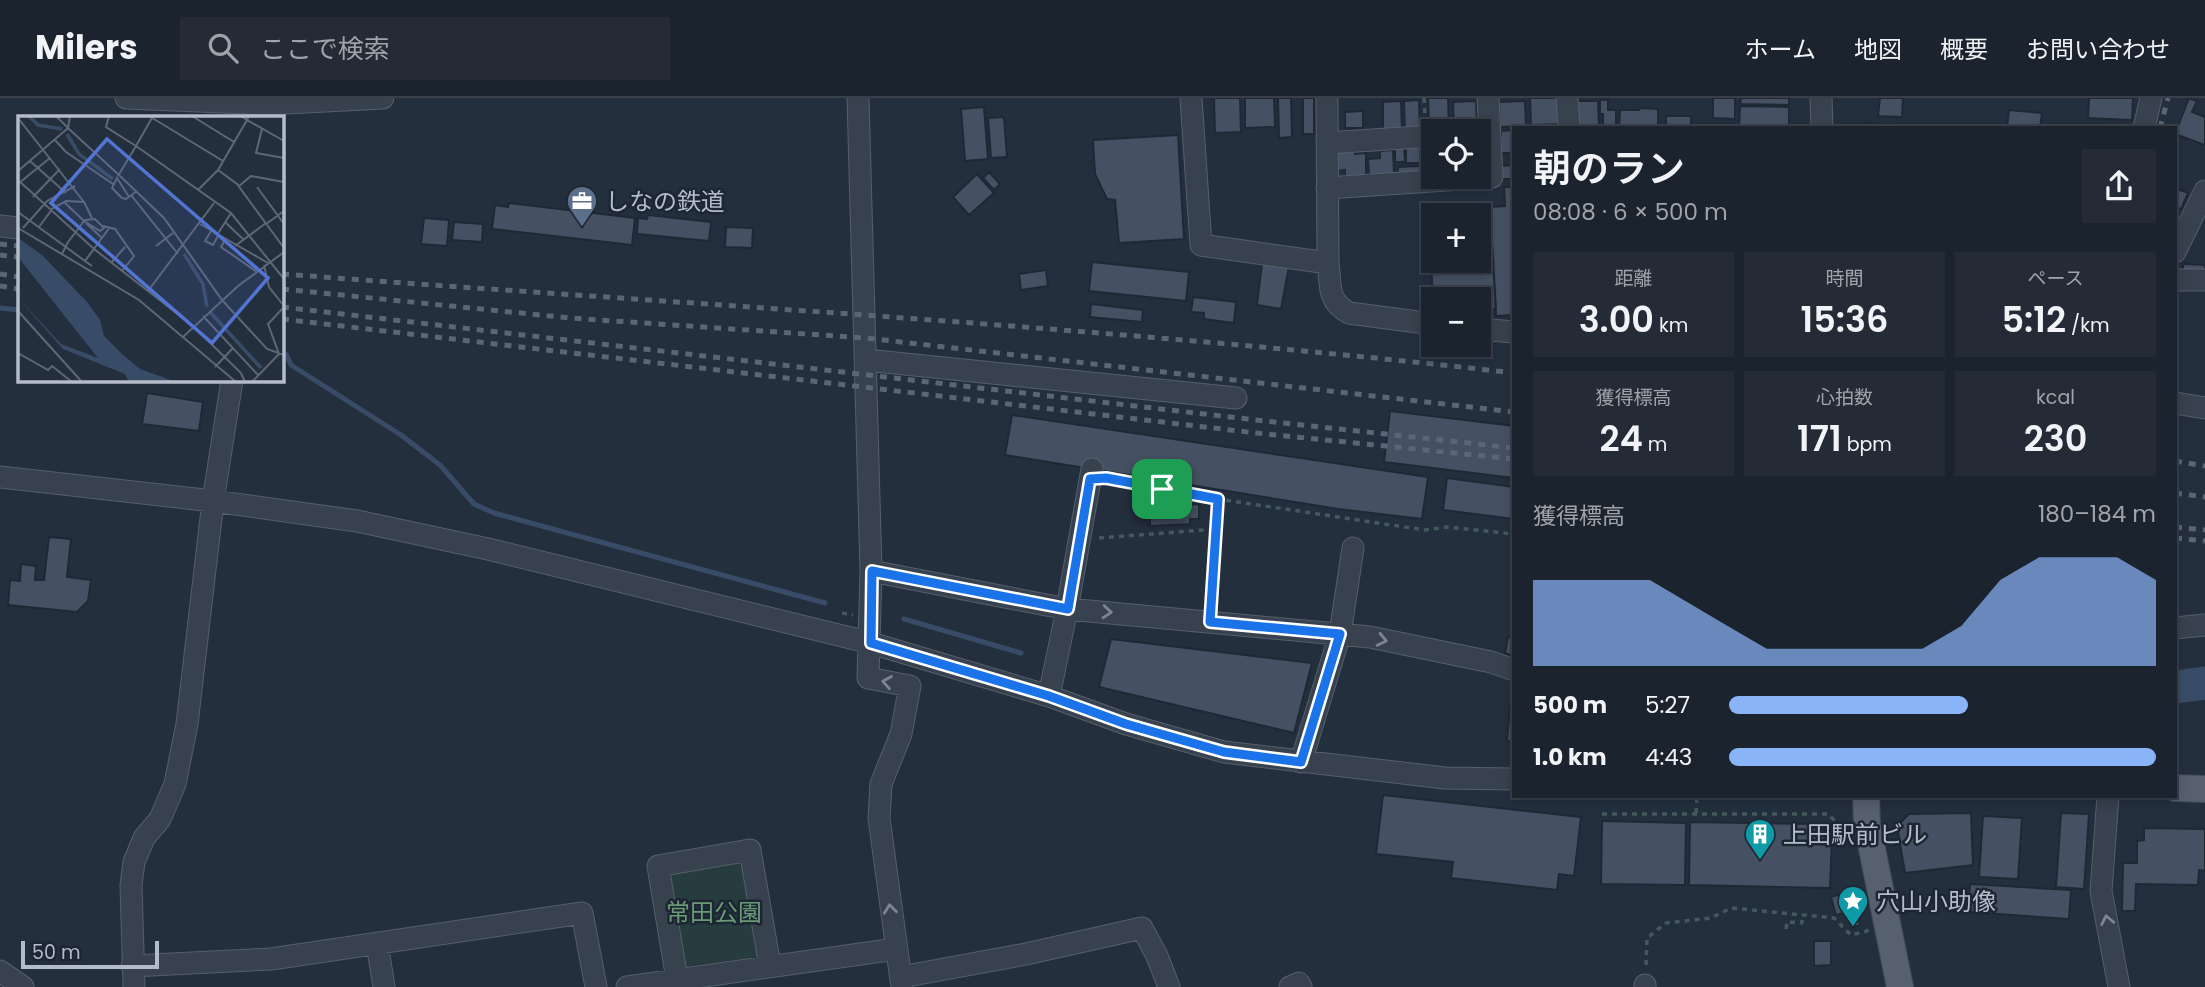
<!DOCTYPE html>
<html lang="ja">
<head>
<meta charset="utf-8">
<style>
	body { margin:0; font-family:Poppins,"Noto Sans JP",sans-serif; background:#242b36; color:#f1f3f6; height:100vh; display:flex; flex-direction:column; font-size:26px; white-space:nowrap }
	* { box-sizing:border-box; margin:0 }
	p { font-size:23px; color:#a0a4aa }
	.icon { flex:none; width:38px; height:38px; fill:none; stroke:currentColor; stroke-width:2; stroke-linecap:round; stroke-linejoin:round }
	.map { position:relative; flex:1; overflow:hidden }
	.drawer { position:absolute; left:1512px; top:28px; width:665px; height:672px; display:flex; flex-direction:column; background:#1b232e; border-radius:0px; box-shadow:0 4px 10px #0003,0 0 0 2px #39404a }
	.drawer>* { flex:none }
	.buttons { position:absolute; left:1421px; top:21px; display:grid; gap:14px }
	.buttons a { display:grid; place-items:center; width:70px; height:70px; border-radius:0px; background:#1b232e; box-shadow:0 4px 10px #0003,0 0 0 2px #39404a; font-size:35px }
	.scale { position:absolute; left:21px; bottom:18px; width:138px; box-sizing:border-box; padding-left:7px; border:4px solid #b4bcc9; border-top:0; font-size:19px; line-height:24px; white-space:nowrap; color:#b4bcc9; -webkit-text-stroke:5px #1d2633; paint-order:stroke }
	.pin { position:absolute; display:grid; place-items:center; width:60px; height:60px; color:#fff; margin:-30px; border-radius:14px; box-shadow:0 4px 10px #0006 }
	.round { display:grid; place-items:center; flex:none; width:74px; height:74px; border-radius:0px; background:#242b36 }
	.summary { display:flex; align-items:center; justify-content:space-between; height:119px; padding:0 21px }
	h1 { font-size:38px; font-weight:600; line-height:52px }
	.stats { display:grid; grid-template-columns:repeat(3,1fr); gap:10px; height:119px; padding:7px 21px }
	.stats div { display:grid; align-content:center; border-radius:0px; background:#242b36; text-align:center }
	.stats b { font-size:35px; font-weight:600 }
	.stats small { font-size:19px; font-weight:400 }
	.stats p { font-size:19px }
	.chart { height:196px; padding:14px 21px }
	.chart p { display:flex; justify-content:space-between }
	.chart svg { width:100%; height:126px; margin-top:7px; fill:#8ab4f8; opacity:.7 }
	ul { padding:0 21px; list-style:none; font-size:23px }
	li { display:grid; grid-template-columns:112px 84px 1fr; align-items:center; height:52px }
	li i { height:18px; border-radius:9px; background:#8ab4f8 }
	header { display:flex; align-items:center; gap:42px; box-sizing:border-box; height:98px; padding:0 35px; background:#1b232e; border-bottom:2px solid #39404a }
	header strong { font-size:33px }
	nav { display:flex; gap:38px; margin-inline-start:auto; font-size:24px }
	.search { width:490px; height:63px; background:#242b36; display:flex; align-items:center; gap:18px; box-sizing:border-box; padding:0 24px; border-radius:0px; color:#a0a4aa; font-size:26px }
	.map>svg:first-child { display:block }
	.green { fill:#263c3f }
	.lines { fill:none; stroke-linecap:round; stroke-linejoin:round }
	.stream { stroke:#394c67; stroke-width:5 }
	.river { stroke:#394c67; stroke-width:33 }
	.building { fill:#455162; stroke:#1f2835; stroke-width:2; fill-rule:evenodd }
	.minor-casing { stroke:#565f6c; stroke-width:23 }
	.major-casing { stroke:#414a57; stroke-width:28 }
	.path { stroke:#44595c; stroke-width:3.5; stroke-dasharray:5 5; stroke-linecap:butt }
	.minor { stroke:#38414e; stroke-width:21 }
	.major { stroke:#56606e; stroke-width:26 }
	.rail { stroke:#5a6575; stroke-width:5; stroke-dasharray:7 7; stroke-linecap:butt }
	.oneway { stroke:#7c8592 }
	.route-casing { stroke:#fff; stroke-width:14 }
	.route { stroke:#1a73e8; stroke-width:9 }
	.labels { text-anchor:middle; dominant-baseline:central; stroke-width:5; stroke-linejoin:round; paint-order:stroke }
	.poi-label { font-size:24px; fill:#b4bcc9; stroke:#1d2633; text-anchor:start }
	.park-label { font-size:24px; fill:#6b9a76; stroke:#1d2633 }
	.inset-river { fill:none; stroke:#394c67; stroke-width:3.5 }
	.inset-road { fill:none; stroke:#5e6776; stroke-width:2 }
	.view { fill:#5274d3; fill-opacity:0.15; stroke:#5274d3; stroke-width:3.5 }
	.inset-edge { fill:none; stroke:#b4bcc9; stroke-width:3.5 }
</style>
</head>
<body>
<header>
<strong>Milers</strong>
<div class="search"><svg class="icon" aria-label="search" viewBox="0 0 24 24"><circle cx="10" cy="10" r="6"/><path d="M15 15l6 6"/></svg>ここで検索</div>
<nav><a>ホーム</a><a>地図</a><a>概要</a><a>お問い合わせ</a></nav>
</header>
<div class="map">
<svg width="2205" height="889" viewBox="0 0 2205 889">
	<rect width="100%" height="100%" fill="#242f3e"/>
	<path class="green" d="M740 761 747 767 761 851 756 859 686 868 681 863 667 778 672 772Z"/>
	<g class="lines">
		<path class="stream" d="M0 210 19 212
			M286 256 291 267 401 337 440 367 474 406 494 415 825 505
			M904 521 1021 555"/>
		<path class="river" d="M2175 589 2205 585"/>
	</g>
	<path class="building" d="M1214 0H1240L1241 34 1215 35Z
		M1245 0H1274L1275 29 1245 30Z
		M1278 0H1291L1292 39 1279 40Z
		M1303 0H1314V36H1303Z
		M1428 0H1448L1449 27 1429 28Z
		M1530 0H1560V26L1531 27Z
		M1713 0H1735V21L1713 20Z
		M1741 0H1789V7L1740 6Z
		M1880 0H1903L1902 19 1878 18Z
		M2089 0H2133L2132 22 2088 20Z
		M2189 0 2197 3 2192 14 2205 19V47L2175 36Z
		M1419 2 1420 33 1405 34 1404 3Z
		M1600 2H1608V12H1616V30H1603V16H1600Z
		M1401 3 1402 34 1383 35V4Z
		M1476 3 1477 29 1454 30 1453 4Z
		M1525 3 1526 28 1500 29 1499 4Z
		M1577 3H1598L1599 30H1578Z
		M1740 8 1789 9V30H1739Z
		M984 9 988 61 965 63 961 11Z
		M1639 10 1658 11V30H1619L1620 12H1639Z
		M2009 12 2042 15 2040 30H2007Z
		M1363 13V30H1345V14Z
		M1666 18H1691V30H1666Z
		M1004 19 1007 59 991 60 988 20Z
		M1864 25 1896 27 1895 30H1864Z
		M1514 32V55H1501V33Z
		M1178 37 1184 141 1119 145 1115 102 1107 101 1095 76 1093 42Z
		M1406 45H1421L1422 65H1406Z
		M1395 46H1404L1405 64H1395Z
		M1393 52 1394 76 1369 77 1368 61 1380 60V53Z
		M1355 53V56L1366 55V81L1345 82V72L1338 73 1337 54Z
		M1514 67V81H1501V68Z
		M1421 68 1422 80H1398V69Z
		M989 74 1000 86 994 92 983 80Z
		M977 76 994 95 969 117 953 99Z
		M1504 89H1514V217L1496 218 1490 109 1505 108Z
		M2175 90 2188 95 2181 111 2175 109Z
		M509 105 635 120 632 147 492 131 495 107 508 109Z
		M1490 109 1496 211 1479 212V201H1433L1428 113ZM1433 117H1479V163H1433Z
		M648 117 711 124 709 143 637 136 638 120 647 121Z
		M424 120 449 122 447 148 421 146Z
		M454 124 483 126 482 144 452 142Z
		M726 129 753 130 752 150 725 149Z
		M1092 164 1189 174 1186 203 1089 193Z
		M1262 165 1289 169 1281 211 1257 207Z
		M2183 166 2205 167V177L2183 176Z
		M1046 172 1048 188 1021 192 1019 176Z
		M1193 199 1236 204 1234 225 1204 221V215L1191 214Z
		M1091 206 1143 212 1142 224 1090 219Z
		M147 295 203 304 199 333 142 326Z
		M1390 313 1514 328V380L1384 364Z
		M1012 317 1428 379 1422 421 1338 411 1005 357Z
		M1447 380 1514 389V421L1443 412Z
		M1199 406V421H1190V426L1150 428V418H1154V409Z
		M49 439 71 441 67 479 91 482 88 503 77 514 8 507 10 482 20 483 21 466 36 468 35 482H44Z
		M1508 539 1514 540V558L1505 555Z
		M1111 541 1312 565 1294 635 1099 589Z
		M1510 607H1514V643H1507Z
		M1383 697 1581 719 1574 778 1559 776 1557 792 1451 780 1453 764 1376 756Z
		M1971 715 1973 767 1905 775 1897 728 1909 716Z
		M2061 715 2089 716 2084 791 2056 789Z
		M1983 718 2022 720 2018 781 1979 779Z
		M1602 723 1686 725 1685 787 1601 786Z
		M1690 724 1816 726V731H1824V739H1832L1830 790 1689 787Z
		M2144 730 2205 731V773L2199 772 2198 787 2136 786 2135 813H2122L2123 765H2137V743L2144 742Z
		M1970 786 2071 792 2069 821 1968 814Z
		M1851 793 1860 827 1852 829 1848 814 1836 817 1831 799Z
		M1814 843H1831V867L1814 868Z"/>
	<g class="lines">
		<g class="minor-casing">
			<path id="minor" d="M126 0 268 6 383 0
				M858 0 871 473 868 580 910 588 901 636 881 686 879 720 902 889
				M1191 0 1201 147 1328 165C1331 188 1327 203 1349 215L1433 226
				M1327 0 1328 165
				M1567 0 1569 30
				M1821 0 1822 30
				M2144 30 2151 0
				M1327 45 1433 38
				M1327 90 1492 79 1488 0
				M0 128 19 130
				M2175 154 2205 93
				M2175 182H2205
				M1479 231 1514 234
				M866 262 1236 300
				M2175 305 2205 310
				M0 379 213 403 357 423 488 451 871 545 1049 598 1126 626 1224 654 1445 680 1514 681
				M871 473 1067 511 1370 539 1491 564 1514 572
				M2175 530 2205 527
				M1049 598 1067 511 1092 371
				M1301 664 1340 536 1353 450
				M2108 698 2101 793 2119 889
				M377 845 384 889
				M132 868 271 861 582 815 596 889
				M0 873 23 889
				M901 879 1026 856 1142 830 1157 858 1169 889
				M677 881 658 768 750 752 770 868
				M1645 887V889
				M134 889 131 787 134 764 144 740 160 721 175 686 187 626 213 403 232 282
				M627 889 896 851
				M1290 889 1299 885 1301 889"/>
		</g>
		<g class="major-casing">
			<path id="major" d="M2175 690 2205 691
				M1866 698 1867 726 1900 889"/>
		</g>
		<path class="path" d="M1424 0 1425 19
			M1108 381 1218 401 1425 432 1447 429 1514 436
			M1099 440 1216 431
			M1211 504 1218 401
			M842 515 853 517
			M1696 715 1697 698
			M1602 716H1828L1846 734
			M1848 796 1857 827
			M1786 831 1787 824 1802 825V817
			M1646 867 1647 840 1666 825 1711 820 1731 810 1834 820 1851 837 1867 833 1866 831"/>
		<use href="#minor" class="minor"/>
		<use href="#major" class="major"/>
		<path class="rail" d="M2160 30 2168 0
			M0 146 19 148
			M0 157 19 159
			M0 176 19 179
			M282 176C692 207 1104 228 1514 275
			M0 188 19 191
			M282 191 570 220 866 240 1514 314
			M282 209 1256 322 1514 350
			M282 221 1256 335 1514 361
			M2175 363 2205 368
			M2175 395 2205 399
			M2175 429 2205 432
			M2175 440 2205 443"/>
	</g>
	<defs><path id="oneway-chevron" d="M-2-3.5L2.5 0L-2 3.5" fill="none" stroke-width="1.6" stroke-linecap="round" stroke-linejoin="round" transform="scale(1.75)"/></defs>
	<g class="oneway">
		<use href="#oneway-chevron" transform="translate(1107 514) rotate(5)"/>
		<use href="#oneway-chevron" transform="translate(1382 542) rotate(13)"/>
		<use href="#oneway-chevron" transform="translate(887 584) rotate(-170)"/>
		<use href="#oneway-chevron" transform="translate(890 811) rotate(-97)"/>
		<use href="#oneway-chevron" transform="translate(2107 822) rotate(-101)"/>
	</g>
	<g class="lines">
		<g class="route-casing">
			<path id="route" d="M1106 380 1218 401 1210 524 1340 536 1301 664 1224 654 1126 626 1049 598 871 545 872 473 1068 511 1090 381Z"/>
		</g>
		<use href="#route" class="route"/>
	</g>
	<defs>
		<g id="office-pin" transform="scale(1.575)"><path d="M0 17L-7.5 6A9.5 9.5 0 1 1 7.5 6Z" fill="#5c6f8a" stroke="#1d2633"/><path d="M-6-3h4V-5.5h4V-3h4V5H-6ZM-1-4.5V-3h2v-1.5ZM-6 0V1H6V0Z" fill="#fff"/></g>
		<g id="building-pin" transform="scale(1.575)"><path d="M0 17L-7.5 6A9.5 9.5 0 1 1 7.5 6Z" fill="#0f9aa8" stroke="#1d2633"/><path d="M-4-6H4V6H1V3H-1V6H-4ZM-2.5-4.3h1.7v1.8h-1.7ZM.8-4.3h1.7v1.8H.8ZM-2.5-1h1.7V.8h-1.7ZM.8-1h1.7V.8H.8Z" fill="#fff"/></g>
		<g id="sight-pin" transform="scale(1.575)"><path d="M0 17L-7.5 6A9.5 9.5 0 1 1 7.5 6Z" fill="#0f9aa8" stroke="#1d2633"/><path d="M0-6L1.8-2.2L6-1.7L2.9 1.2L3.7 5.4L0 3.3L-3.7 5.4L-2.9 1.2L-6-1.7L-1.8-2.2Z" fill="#fff"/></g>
	</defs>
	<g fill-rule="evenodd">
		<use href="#office-pin" x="582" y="103"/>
		<use href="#building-pin" x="1760" y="736"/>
		<use href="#sight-pin" x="1853" y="803"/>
	</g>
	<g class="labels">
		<g class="poi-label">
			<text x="605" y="103">しなの鉄道</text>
			<text x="1783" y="736">上田駅前ビル</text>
			<text x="1876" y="803">穴山小助像</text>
		</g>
		<g class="park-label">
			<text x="714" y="814">常田公園</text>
		</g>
	</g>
	<g transform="translate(18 18)">
		<rect width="266" height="266" fill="#242f3e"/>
		<path d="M0 122 24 139 69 186 82 204 86 220 105 239 122 253 158 266H111L107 258 45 233 0 182 43 228 80 242 0 141Z" fill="#394c67"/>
		<path class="inset-river" d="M11 0 20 9 44 13M49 18 61 38 95 63M166 138 185 168 189 191M192 196 243 252"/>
		<path class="inset-road" d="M38 0 50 12 52 0M91 0 88 11 118 30M131 0 205 45M135 0 118 30 213 97 266 163M174 0 216 26M223 0 229 4 200 54 219 68 266 132M231 0 229 4 266 25M0 2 66 86M244 13 238 37 266 42M36 23 48 36 95 68M12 45 48 77M0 55 50 12 101 59M101 59 146 102 204 184 249 233 266 239M100 60 118 30M0 64 76 133 175 210 223 257 227 266M1 67 32 42M221 70 233 60 266 66M239 71 266 108M180 74 200 54M113 79 160 138M15 81 42 53M111 81 99 62 94 72 104 82 108 83 119 75M0 96 67 145M207 106 226 124M68 107 84 122M182 108 250 147M248 108 266 95M85 110 97 113 116 140 104 155M21 111 35 92 48 85 66 86 74 102M0 112 121 184 218 266M5 112 29 85 57 70M193 115 187 125 195 129 200 120M199 119 213 97M207 124 203 131 239 156M138 130 155 117M217 130 248 107M44 138 50 126 57 117 66 105 68 104 77 103 86 112 82 115 66 105 46 86M93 147 107 131M246 149 251 171 266 190M74 150 67 145 92 111M130 175 196 87M0 195 64 266M185 200 240 259M165 221 220 170 266 136M0 237 30 254 34 250 54 266M197 251 215 232M234 266 261 238 250 208 266 191"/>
		<path class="view" d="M89 23 250 162 194 227 33 87Z"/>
		<rect width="266" height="266" class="inset-edge"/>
	</g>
</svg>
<div class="buttons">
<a><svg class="icon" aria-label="locate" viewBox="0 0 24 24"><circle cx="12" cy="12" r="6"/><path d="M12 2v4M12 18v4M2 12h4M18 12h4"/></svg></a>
<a>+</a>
<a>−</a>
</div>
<div class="scale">50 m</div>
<div class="pin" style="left:1162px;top:391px;background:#1e9e55"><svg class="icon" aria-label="arrive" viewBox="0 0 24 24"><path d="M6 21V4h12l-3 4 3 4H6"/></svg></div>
<section class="drawer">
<div class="summary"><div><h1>朝のラン</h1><p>08:08 · 6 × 500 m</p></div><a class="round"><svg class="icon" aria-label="share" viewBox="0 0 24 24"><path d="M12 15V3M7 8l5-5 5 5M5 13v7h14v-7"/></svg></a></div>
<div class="stats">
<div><p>距離</p><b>3.00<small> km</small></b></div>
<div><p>時間</p><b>15:36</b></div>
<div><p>ペース</p><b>5:12<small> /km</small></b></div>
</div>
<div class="stats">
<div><p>獲得標高</p><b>24<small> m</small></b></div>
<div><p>心拍数</p><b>171<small> bpm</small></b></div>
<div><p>kcal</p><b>230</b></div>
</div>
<div class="chart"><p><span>獲得標高</span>180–184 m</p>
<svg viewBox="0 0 160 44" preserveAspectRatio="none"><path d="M0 44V14L10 14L20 14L30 14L40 22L50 30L60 38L70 38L80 38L90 38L100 38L110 30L120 14L130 6L140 6L150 6L160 14V44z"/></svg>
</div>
<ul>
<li><b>500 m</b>5:27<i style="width:56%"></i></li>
<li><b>1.0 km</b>4:43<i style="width:100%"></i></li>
</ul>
</section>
</div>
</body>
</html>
